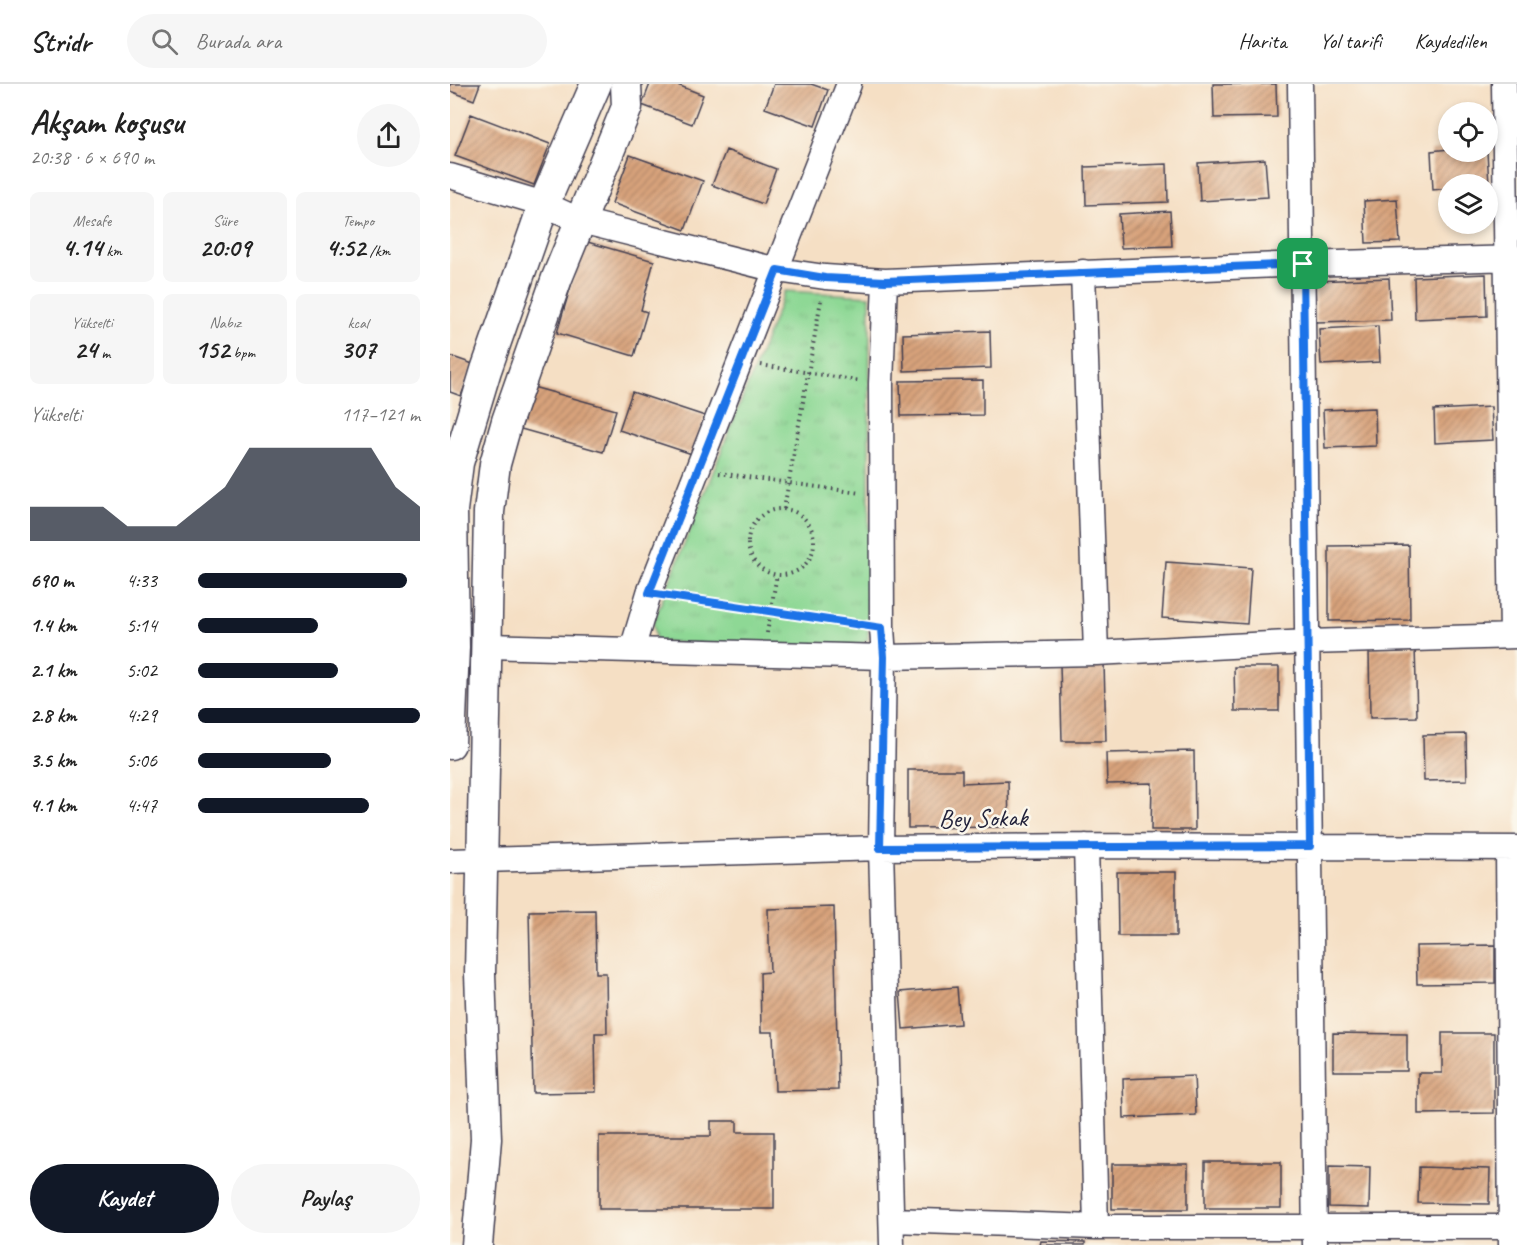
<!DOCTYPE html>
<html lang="tr">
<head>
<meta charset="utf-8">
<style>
	body { margin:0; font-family:Caveat,sans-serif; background:#f6f6f6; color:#222; height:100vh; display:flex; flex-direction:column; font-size:22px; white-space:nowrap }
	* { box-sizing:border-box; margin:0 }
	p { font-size:20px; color:#767676 }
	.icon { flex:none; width:33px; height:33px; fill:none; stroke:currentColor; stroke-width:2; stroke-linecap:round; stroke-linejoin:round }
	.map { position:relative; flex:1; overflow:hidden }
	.sheet { display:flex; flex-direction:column; background:#fff; width:450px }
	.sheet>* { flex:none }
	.controls { position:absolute; left:988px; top:18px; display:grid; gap:12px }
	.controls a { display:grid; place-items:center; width:60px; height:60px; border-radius:50%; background:#fff; box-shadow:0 3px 9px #0003; font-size:30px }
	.pin { position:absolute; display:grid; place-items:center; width:51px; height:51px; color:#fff; margin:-26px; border-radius:12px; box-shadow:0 3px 9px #0006 }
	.round { display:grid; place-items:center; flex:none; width:63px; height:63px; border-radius:32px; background:#f6f6f6 }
	.summary { display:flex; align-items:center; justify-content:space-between; height:102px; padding:0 30px }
	h1 { font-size:33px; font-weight:600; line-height:45px }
	.figures { display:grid; grid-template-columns:repeat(3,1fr); gap:9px; height:102px; padding:6px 30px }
	.figures div { display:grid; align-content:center; border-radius:9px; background:#f6f6f6; text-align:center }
	.figures b { font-size:26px; font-weight:600 }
	.figures small { font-size:16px; font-weight:400 }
	.figures p { font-size:16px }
	.chart { height:168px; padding:12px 30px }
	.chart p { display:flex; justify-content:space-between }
	.chart svg { width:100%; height:108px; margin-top:6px; fill:#111827; opacity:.7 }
	.cta { display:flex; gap:12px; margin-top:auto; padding:12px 30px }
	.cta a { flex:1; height:69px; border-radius:36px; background:#111827; color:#fff; font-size:24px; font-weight:600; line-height:69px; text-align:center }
	.cta a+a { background:#f6f6f6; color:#222 }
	ul { padding:0 30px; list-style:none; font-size:20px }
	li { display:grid; grid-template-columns:96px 72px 1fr; align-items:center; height:45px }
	li i { height:15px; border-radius:8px; background:#111827 }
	header { display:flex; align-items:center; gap:36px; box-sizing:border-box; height:84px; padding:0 30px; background:#fff; border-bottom:2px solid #e0e0e0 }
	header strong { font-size:28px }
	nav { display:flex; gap:33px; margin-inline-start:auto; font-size:21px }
	.search { width:420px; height:54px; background:#f6f6f6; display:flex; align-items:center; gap:15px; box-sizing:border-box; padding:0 21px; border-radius:33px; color:#767676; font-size:22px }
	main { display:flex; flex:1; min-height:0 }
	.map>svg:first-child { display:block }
	.grass { fill:url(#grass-tufts); stroke:#587d68; stroke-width:1.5 }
	.building { fill:url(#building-hatch) }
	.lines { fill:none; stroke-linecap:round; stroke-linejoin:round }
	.minor-casing { stroke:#423e50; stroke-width:27 }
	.tertiary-casing { stroke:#423e50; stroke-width:33 }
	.path { stroke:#423e50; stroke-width:4; stroke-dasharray:1.5 4.5; stroke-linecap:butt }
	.minor { stroke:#fff; stroke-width:24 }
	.tertiary { stroke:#fff; stroke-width:30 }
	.route-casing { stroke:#fff; stroke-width:12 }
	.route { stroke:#1a73e8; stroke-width:8 }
	.labels { text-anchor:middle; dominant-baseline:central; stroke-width:5; stroke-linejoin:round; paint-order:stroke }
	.street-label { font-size:26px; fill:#22223b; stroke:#fbf7ec }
</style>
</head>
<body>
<header>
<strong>Stridr</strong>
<div class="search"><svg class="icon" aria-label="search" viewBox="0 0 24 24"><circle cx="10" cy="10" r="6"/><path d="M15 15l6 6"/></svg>Burada ara</div>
<nav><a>Harita</a><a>Yol tarifi</a><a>Kaydedilen</a></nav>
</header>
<main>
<section class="sheet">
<div class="summary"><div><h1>Akşam koşusu</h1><p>20:38 · 6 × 690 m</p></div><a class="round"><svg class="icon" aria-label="share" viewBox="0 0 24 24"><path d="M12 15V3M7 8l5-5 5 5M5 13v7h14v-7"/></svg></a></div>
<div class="figures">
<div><p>Mesafe</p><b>4.14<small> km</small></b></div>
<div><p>Süre</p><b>20:09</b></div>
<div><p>Tempo</p><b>4:52<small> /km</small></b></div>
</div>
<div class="figures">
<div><p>Yükselti</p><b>24<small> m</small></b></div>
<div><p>Nabız</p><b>152<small> bpm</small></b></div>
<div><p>kcal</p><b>307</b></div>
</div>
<div class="chart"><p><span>Yükselti</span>117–121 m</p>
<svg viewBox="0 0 160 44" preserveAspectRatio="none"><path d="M0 44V30L10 30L20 30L30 30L40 38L50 38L60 38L70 30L80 22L90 6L100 6L110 6L120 6L130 6L140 6L150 22L160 30V44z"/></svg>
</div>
<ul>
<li><b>690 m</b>4:33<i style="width:94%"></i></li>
<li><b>1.4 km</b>5:14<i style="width:54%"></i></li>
<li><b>2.1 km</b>5:02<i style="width:63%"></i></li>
<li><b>2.8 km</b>4:29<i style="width:100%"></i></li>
<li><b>3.5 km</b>5:06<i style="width:60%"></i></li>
<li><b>4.1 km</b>4:47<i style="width:77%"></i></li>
</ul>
<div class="cta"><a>Kaydet</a><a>Paylaş</a></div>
</section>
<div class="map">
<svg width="1067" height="1161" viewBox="0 0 1067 1161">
	<defs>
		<pattern id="grass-tufts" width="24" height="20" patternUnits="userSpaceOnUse" patternTransform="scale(1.5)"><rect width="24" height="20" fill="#8ed895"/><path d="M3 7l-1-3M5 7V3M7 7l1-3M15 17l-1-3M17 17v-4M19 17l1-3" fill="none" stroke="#7ab981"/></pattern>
		<pattern id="building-hatch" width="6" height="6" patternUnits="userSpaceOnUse" patternTransform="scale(1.5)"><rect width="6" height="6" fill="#d8a37b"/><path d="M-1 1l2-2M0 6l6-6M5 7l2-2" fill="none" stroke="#af8466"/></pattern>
	</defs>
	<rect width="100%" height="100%" fill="#fbf7ec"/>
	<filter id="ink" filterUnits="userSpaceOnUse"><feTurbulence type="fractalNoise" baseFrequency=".0167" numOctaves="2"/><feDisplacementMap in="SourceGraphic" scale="12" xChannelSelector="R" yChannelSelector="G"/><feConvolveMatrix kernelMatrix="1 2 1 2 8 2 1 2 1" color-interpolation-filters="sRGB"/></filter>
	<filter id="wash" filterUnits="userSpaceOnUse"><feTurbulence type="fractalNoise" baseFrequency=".008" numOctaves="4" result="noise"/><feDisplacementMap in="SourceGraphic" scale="24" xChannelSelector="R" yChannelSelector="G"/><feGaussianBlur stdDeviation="1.35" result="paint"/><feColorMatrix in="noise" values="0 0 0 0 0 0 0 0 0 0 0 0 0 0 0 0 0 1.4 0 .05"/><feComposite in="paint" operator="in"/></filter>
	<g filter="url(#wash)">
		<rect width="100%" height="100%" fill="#f5dfc4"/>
		<path class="grass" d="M335 207 420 212 418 555 406 564 206 558 203 539Z"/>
		<g id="blocks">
			<path class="building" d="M0 0H30L24 16 0 7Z
				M200 0H225L253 11 242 40 192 21Z
				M324 0H361L378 6 365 42 315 24Z
				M763 0H826L827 33 764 34Z
				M21 30 100 60 84 101 5 72Z
				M999 65V68H1037L1039 100H999V104L983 106 981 67Z
				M276 66 326 85 313 120 262 101Z
				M180 71 253 97 235 146 162 119Z
				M815 75 818 113 750 117 748 79Z
				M717 80 718 118 636 121 635 83Z
				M947 115 950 158 916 159 914 117Z
				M720 127 722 162 671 164 669 130Z
				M134 157 204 177 191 226 197 228 184 272 107 249Z
				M1036 190 1037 232 965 235 964 193Z
				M939 194 941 236 866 238 865 197Z
				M928 242 930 278 871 281 869 245Z
				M540 247 541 284 454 287 453 250Z
				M0 272 23 280 11 312 0 308Z
				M533 296V331L451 332 450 297Z
				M83 303 166 326 153 368 71 345Z
				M182 308 255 332 242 370 169 346Z
				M1041 323 1043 356 985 359 984 326Z
				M925 324 926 362 875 364 873 326Z
				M959 461 960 536 879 537V462Z
				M716 478 801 484 797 540 712 534Z
				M965 563 967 633 920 634 919 565Z
				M654 579 656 657H612L610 580Z
				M784 583H829V627H785Z
				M1016 650 1017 696 974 697 973 651Z
				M744 667 745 746H701L702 699 657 700 656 669Z
				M458 686H512V699L558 697 559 743 458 744Z
				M667 788H726V852H668Z
				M384 823 388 1006 325 1007 323 948H311L310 889 320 888 318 825Z
				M145 826 146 889H156L157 949H145L146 1008 83 1009 79 827Z
				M1045 861V899L967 900 966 862Z
				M507 903 510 940 453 945 450 908Z
				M883 949 957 950V987H883Z
				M992 949H1044V1029L968 1030V989H992Z
				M744 992 746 1031 674 1034 673 995Z
				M261 1037H287V1048H324V1125H149V1052H261Z
				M755 1078H831V1124H755Z
				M662 1080H738V1125H662Z
				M879 1082 920 1083 919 1124 879 1123Z
				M969 1083 1040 1085 1039 1120 968 1119Z
				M591 1157 635 1158V1161H590Z"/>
		</g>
	</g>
	<g filter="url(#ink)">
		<use href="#blocks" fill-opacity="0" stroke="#423e50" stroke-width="1.5"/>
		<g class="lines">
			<g class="minor-casing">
				<path id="minor" d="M850 0 865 1161
					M1054 0 1062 552
					M0 92 94 120 131 137 327 186 375 193 435 197 853 180 1067 174
					M633 188 646 569
					M435 197 431 300 432 544 434 573 431 764 442 1161
					M37 562 434 573 646 569 858 558 1067 552
					M182 566 199 509 399 0
					M636 762 646 1143
					M1058 764 1061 1161
					M0 777 431 764 636 762 1067 764
					M442 1136 646 1143H1067"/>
			</g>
			<g class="tertiary-casing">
				<path id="tertiary" d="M0 660 4 563 2 426 8 379 36 286 94 120 146 0
					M27 1161 36 1055 30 890 39 428 45 380 57 337 107 194 177 23 176 0"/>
			</g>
			<path class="path" d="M311 281 410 297
				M269 389 410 409
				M334 425 371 216
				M298 458a33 33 0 1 1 66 0a33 33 0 1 1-66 0Z
				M221 512 409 540
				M317 549 327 490"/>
			<use href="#minor" class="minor"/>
			<use href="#tertiary" class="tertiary"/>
		</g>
	</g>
	<g class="lines" filter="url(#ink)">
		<g class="route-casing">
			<path id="route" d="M853 180 860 762 430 764 434 573 432 544 199 509 327 186 375 194 435 197Z"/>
		</g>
		<use href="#route" class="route"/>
	</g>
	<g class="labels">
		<g class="street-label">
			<text transform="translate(533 734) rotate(-1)">Bey Sokak</text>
		</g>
	</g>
</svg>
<div class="controls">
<a><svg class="icon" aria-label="locate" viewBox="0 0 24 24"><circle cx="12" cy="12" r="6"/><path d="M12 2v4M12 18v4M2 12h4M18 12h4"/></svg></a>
<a><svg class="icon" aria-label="layers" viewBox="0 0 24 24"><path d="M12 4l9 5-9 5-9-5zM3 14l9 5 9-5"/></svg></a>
</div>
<div class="pin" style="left:853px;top:180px;background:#1e9e55"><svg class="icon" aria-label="arrive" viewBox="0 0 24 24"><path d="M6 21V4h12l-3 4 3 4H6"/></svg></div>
</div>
</main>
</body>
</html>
